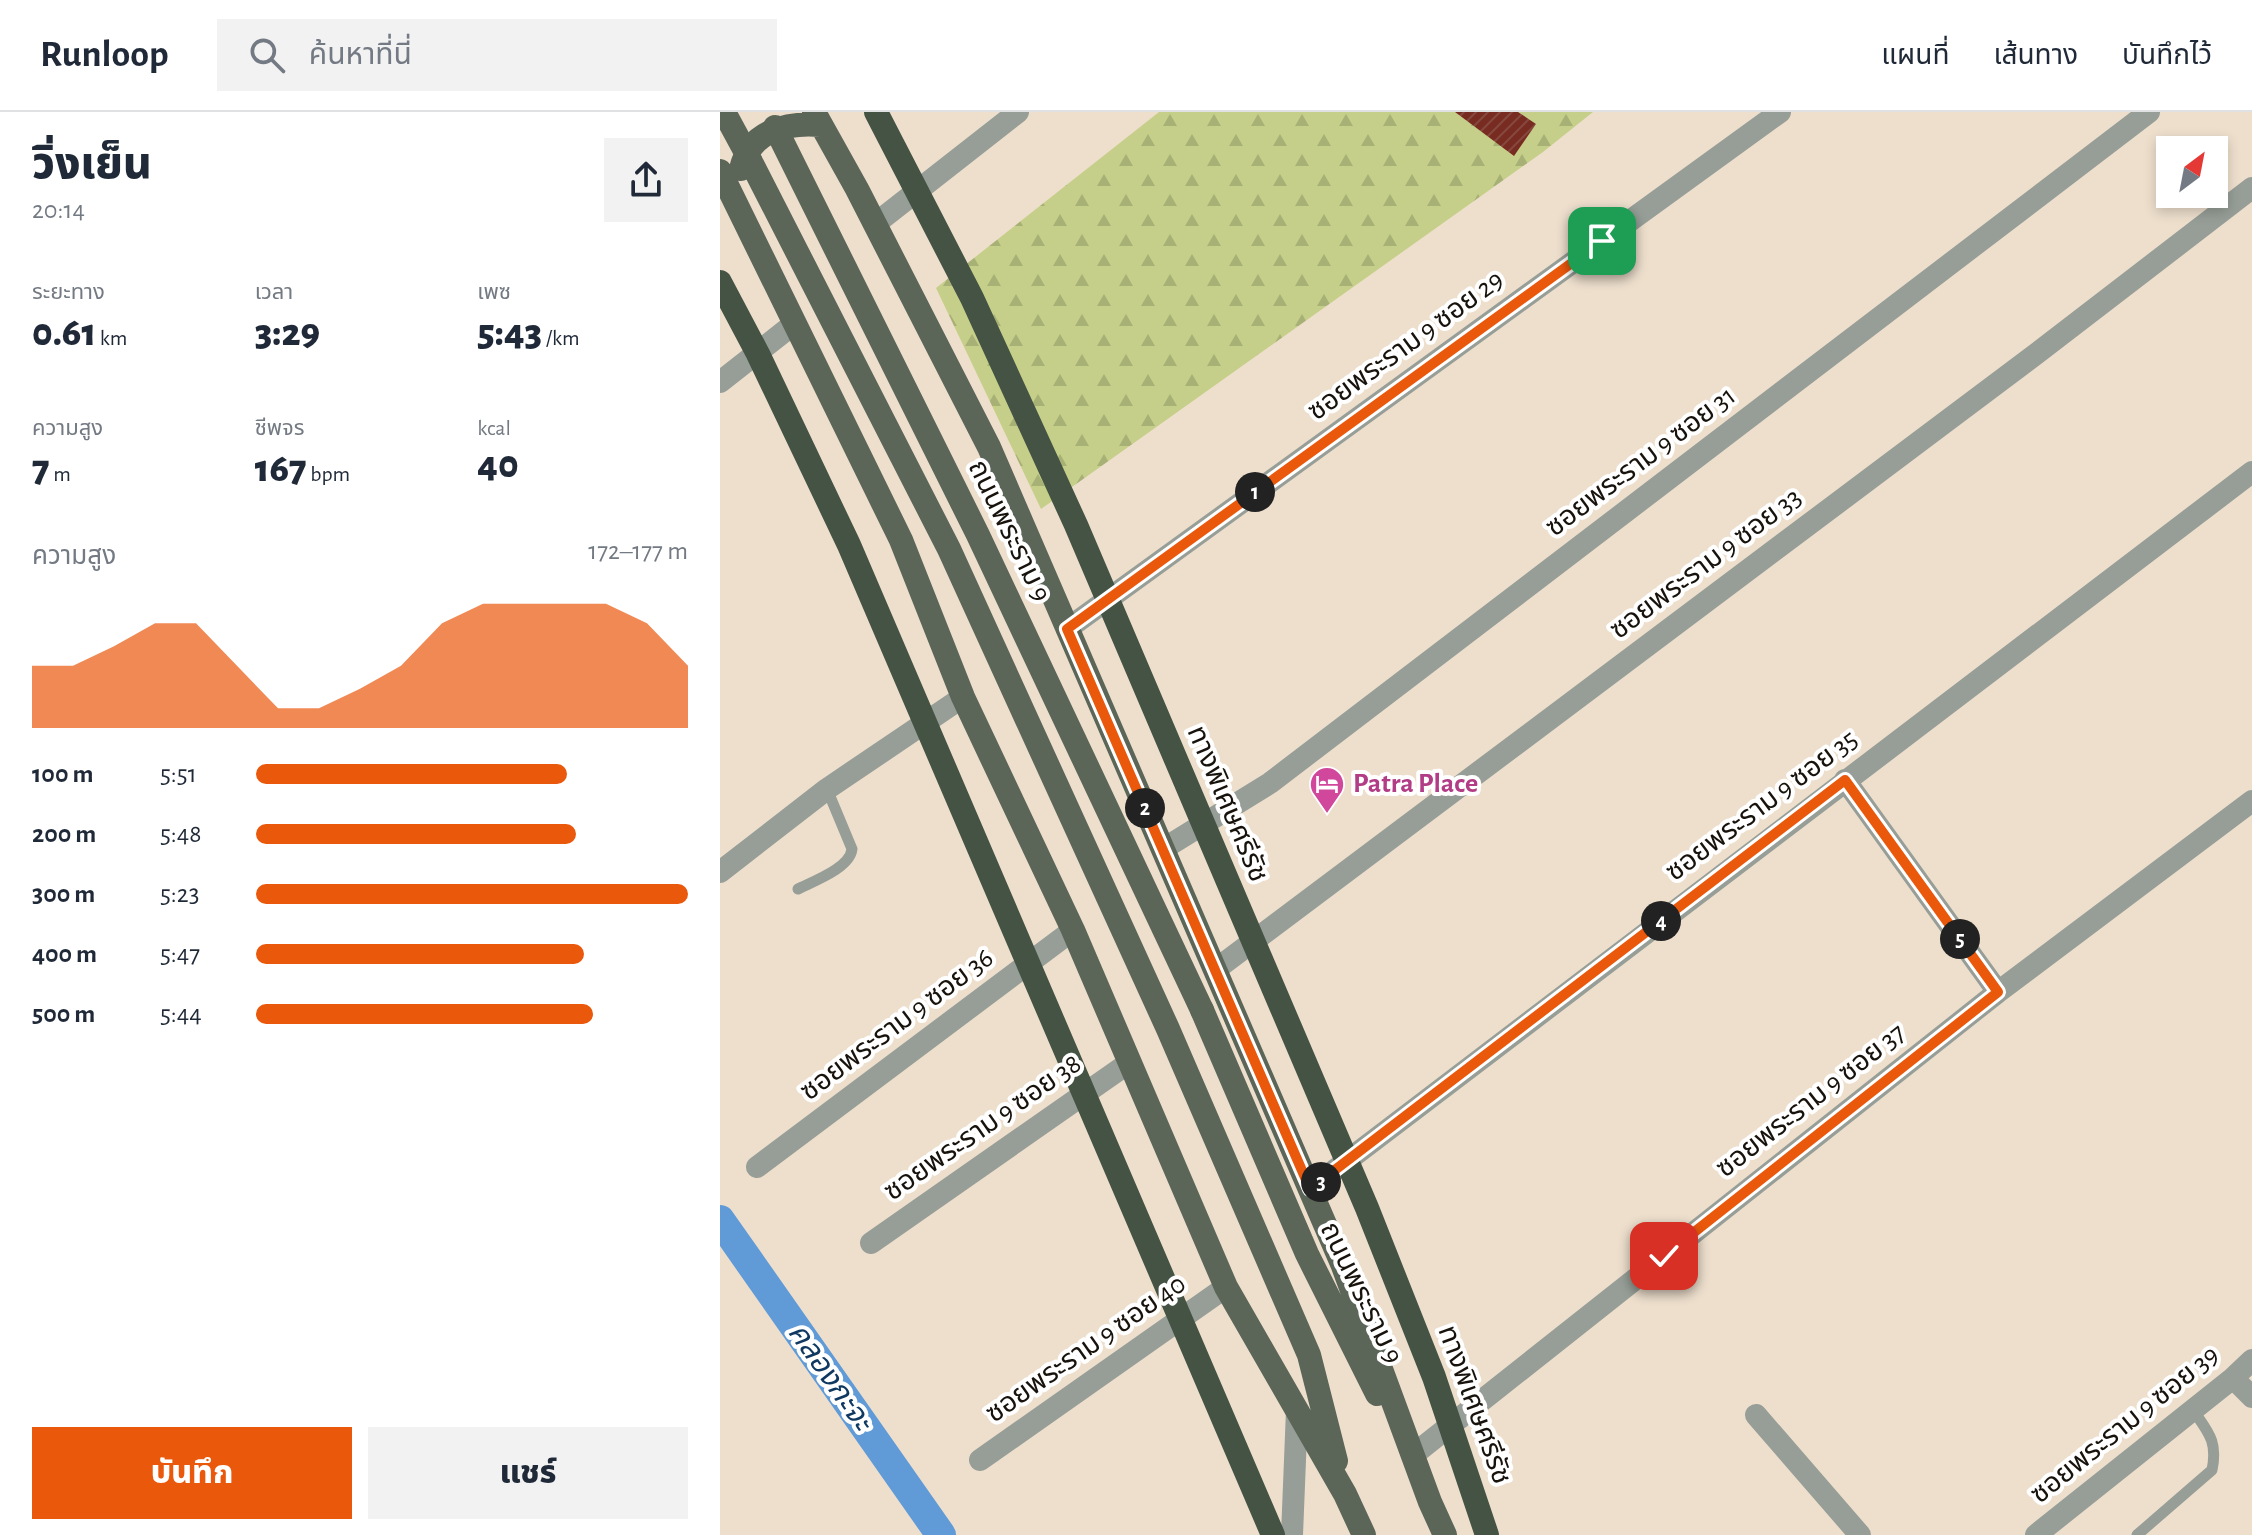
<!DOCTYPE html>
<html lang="th">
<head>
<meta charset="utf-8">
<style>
	body { margin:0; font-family:"Alegreya Sans","Noto Sans Thai",sans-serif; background:#f2f2f3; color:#1f2937; height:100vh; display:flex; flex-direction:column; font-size:30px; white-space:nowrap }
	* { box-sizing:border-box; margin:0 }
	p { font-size:26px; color:#747a83 }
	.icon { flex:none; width:44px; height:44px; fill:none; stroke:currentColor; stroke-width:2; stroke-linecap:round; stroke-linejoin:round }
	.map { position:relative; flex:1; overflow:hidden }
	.panel { display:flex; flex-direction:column; background:#fff; width:720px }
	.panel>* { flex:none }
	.needle { width:52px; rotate:32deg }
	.fabs { position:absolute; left:1436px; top:24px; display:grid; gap:16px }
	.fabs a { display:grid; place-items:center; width:72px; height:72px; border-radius:0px; background:#fff; box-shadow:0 4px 12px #0003; font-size:40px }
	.pin { position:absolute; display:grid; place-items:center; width:68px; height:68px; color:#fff; margin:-34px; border-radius:16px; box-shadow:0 4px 12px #0006 }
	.km { position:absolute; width:40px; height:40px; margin:-20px; border-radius:50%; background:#222; color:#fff; font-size:22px; line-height:40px; text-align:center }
	.round { display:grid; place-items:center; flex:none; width:84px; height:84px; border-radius:0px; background:#f2f2f3 }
	.overview { display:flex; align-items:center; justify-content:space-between; height:136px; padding:0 32px }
	h1 { font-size:44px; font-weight:800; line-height:60px }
	.metrics { display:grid; grid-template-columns:repeat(3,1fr); gap:12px; height:136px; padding:8px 32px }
	.metrics div { display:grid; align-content:center }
	.metrics b { font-size:40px; font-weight:800 }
	.metrics small { font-size:22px; font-weight:400 }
	.metrics p { font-size:22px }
	.chart { height:224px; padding:16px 32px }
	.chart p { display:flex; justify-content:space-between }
	.chart svg { width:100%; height:144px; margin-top:8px; fill:#ea580c; opacity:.7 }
	.cta { display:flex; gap:16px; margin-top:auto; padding:16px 32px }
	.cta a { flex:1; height:92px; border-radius:0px; background:#ea580c; color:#fff; font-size:32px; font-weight:800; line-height:92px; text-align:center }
	.cta a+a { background:#f2f2f3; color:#1f2937 }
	ul { padding:0 32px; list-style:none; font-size:26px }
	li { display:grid; grid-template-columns:128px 96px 1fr; align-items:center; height:60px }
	li i { height:20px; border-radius:10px; background:#ea580c }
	header { display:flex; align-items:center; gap:48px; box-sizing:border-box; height:112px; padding:0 40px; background:#fff; border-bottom:2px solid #e0e1e3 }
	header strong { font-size:38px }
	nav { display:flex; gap:44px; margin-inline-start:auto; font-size:28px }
	.search { width:560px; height:72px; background:#f2f2f3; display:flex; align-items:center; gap:20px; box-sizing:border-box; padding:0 28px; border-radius:0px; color:#747a83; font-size:30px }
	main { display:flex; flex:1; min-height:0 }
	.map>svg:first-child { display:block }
	.forest { fill:url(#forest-firs) }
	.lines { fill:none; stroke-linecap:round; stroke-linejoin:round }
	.canal { stroke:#609bd8; stroke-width:30 }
	.building { fill:url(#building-hatch) }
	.lane { stroke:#979e97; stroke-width:11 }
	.street { stroke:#979e97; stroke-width:22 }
	.primary { stroke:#5b6659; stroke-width:24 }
	.primary-bridge { stroke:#5b6659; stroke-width:24 }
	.highway-bridge { stroke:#455344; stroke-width:24 }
	.route-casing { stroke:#fff; stroke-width:16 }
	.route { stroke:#ea580c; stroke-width:10 }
	.labels { text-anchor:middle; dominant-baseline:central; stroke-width:8; stroke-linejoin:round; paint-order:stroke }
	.street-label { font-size:28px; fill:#17120c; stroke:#fff }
	.hotel-label { font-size:28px; font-weight:bold; fill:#b23c85; stroke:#fff; text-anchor:start }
	.water-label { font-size:30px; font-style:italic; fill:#0f3961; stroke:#fff }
</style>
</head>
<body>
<header>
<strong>Runloop</strong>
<div class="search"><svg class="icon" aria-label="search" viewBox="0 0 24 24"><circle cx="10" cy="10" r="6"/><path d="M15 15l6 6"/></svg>ค้นหาที่นี่</div>
<nav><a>แผนที่</a><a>เส้นทาง</a><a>บันทึกไว้</a></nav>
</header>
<main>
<section class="panel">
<div class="overview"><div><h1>วิ่งเย็น</h1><p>20:14</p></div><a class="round"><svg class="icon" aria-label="share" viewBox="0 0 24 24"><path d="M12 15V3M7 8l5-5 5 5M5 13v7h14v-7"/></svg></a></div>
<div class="metrics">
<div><p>ระยะทาง</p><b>0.61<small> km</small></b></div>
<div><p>เวลา</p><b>3:29</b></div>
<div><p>เพซ</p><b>5:43<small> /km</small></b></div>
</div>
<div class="metrics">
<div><p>ความสูง</p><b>7<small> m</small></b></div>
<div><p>ชีพจร</p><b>167<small> bpm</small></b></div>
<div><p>kcal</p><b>40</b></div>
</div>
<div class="chart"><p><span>ความสูง</span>172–177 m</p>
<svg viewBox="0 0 160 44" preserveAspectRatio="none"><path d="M0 44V25L10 25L20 19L30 12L40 12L50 25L60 38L70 38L80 32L90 25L100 12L110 6L120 6L130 6L140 6L150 12L160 25V44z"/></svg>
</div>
<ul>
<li><b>100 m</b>5:51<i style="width:72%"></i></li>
<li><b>200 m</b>5:48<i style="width:74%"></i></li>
<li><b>300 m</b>5:23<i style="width:100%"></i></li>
<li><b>400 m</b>5:47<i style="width:76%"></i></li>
<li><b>500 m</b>5:44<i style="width:78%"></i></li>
</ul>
<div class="cta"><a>บันทึก</a><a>แชร์</a></div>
</section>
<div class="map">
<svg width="1532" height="1423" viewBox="0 0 1532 1423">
	<defs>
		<pattern id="forest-firs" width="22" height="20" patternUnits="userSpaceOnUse" patternTransform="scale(2)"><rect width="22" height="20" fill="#c5cf89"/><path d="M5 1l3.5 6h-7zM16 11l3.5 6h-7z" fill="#a8b175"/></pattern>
		<pattern id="building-hatch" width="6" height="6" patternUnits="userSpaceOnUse" patternTransform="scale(2)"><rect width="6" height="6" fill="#782b20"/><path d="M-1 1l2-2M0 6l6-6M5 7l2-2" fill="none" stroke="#85473e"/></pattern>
	</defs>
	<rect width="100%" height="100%" fill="#eedfcd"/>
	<path class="forest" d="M439 0H873L823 40 321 397 216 176Z"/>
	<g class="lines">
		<path class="canal" d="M0 1108 221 1423"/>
	</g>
	<path class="building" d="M735 0H798L816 12 794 44Z"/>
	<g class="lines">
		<path class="lane" d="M78 777C94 769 130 756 132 737L107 677
			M1417 1423 1492 1358C1498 1329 1488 1320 1473 1298"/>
		<path class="street" d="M155 112 298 0
			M0 270 75 211
			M347 517 1060 0
			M1125 668 1278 880
			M443 737 550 671 1429 0
			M0 760 107 677 243 585
			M495 858 1316 242 1532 76
			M37 1055 353 818
			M590 1077 1532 360
			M151 1131 410 950
			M1513 1266 1532 1285
			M1036 1303 1140 1423
			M693 1343 1278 880 1532 689
			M260 1348 506 1175
			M572 1423 577 1298
			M1316 1423 1513 1266 1532 1248"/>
		<path class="primary" d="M94 0 137 77 269 335 623 1154 710 1390 725 1423
			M30 48 229 437 448 917 589 1243 616 1349
			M21 57C30 19 66 10 101 13
			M0 59 181 428 243 585 353 818 506 1175 625 1382 644 1423
			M482 898 587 1142 657 1282"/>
		<path class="primary-bridge" d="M4 0 30 48
			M55 15 258 423 482 898"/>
		<path class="highway-bridge" d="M156 0 252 186 356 413 647 1096 714 1265 767 1423
			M0 170 38 242 129 433 553 1423"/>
	</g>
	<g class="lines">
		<g class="route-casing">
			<path id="route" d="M882 129 347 517 590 1077 1125 668 1278 880 944 1144"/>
		</g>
		<use href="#route" class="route"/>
	</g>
	<defs>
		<g id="hotel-pin" transform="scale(1.8)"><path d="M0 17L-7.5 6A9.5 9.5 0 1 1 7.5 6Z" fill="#d1479c" stroke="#fff"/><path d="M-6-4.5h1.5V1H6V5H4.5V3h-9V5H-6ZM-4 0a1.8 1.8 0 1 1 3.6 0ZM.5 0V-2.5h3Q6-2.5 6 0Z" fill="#fff"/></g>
	</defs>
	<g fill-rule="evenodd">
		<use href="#hotel-pin" x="607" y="672"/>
	</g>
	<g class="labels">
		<g class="street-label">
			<text transform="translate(686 234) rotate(-36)">ซอยพระราม 9 ซอย 29</text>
			<text transform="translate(921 350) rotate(-37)">ซอยพระราม 9 ซอย 31</text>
			<text transform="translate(289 419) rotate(64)">ถนนพระราม 9</text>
			<text transform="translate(986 452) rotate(-37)">ซอยพระราม 9 ซอย 33</text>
			<text transform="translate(507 692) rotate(67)">ทางพิเศษศรีรัช</text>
			<text transform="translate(1042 694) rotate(-37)">ซอยพระราม 9 ซอย 35</text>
			<text transform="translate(177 913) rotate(-37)">ซอยพระราม 9 ซอย 36</text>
			<text transform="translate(1091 989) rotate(-38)">ซอยพระราม 9 ซอย 37</text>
			<text transform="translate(263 1016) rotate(-35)">ซอยพระราม 9 ซอย 38</text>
			<text transform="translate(641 1181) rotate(64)">ถนนพระราม 9</text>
			<text transform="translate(366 1237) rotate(-35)">ซอยพระราม 9 ซอย 40</text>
			<text transform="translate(754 1293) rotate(70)">ทางพิเศษศรีรัช</text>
			<text transform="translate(1405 1313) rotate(-39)">ซอยพระราม 9 ซอย 39</text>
		</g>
		<g class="hotel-label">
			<text x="633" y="672">Patra Place</text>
		</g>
		<g class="water-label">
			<text transform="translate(110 1265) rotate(55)">คลองกะจะ</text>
		</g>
	</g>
</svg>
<div class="fabs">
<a><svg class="needle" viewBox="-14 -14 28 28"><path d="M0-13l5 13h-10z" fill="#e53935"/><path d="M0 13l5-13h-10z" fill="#747a83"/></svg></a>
</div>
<div class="pin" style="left:882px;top:129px;background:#1e9e55"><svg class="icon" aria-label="arrive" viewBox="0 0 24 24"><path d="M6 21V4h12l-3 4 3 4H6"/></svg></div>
<div class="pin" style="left:944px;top:1144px;background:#d93025"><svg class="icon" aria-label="check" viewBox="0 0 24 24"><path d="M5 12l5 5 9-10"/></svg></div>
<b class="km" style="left:535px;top:380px">1</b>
<b class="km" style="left:425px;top:696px">2</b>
<b class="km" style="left:601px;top:1070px">3</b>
<b class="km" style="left:941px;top:809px">4</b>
<b class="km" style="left:1240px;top:827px">5</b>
</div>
</main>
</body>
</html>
